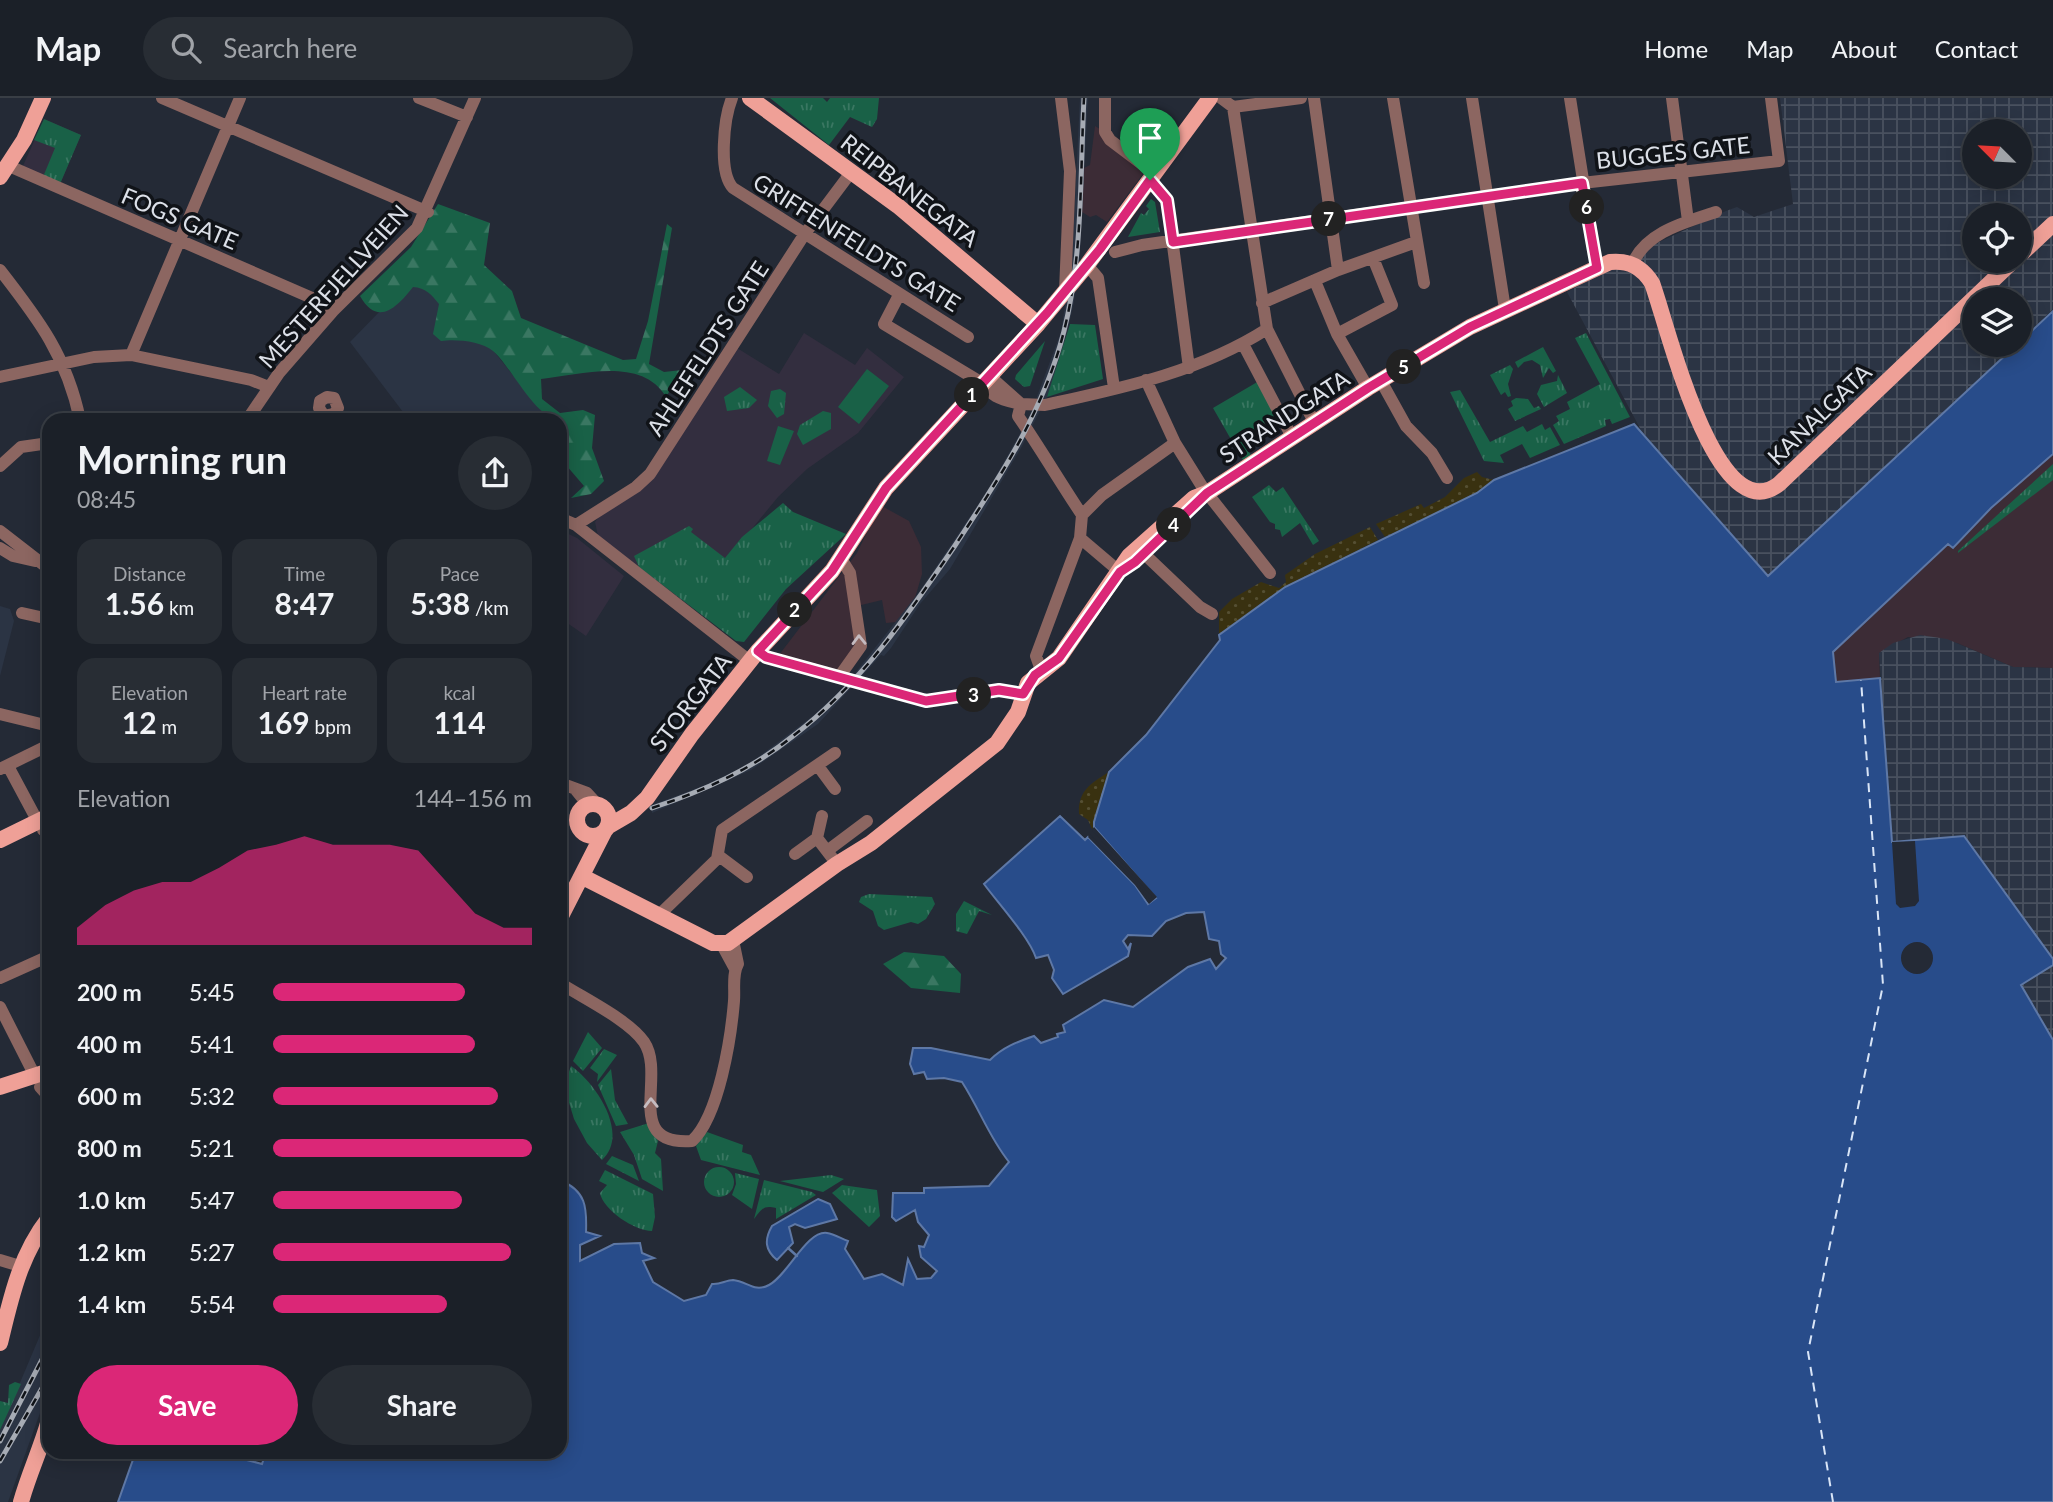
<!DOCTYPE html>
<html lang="en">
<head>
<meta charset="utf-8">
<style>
	body { margin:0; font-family:Lato,sans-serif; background:#282d34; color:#f1f3f6; height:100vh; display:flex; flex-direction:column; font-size:26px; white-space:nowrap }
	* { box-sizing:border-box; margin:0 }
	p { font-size:23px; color:#a0a3a8 }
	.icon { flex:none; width:38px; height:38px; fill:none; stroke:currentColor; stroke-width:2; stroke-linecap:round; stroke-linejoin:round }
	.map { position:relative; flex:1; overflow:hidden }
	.drawer { position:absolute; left:42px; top:315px; width:525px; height:1046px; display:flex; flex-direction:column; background:#1b2028; border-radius:21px; box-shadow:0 4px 18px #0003,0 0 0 2px #393e45 }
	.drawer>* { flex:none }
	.needle { width:46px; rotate:294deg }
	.fabs { position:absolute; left:1962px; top:21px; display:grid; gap:14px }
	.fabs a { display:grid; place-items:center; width:70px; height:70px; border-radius:50%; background:#1b2028; box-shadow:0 4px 18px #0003,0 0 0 2px #393e45; font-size:35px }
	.pin { position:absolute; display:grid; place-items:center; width:60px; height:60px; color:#fff; margin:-72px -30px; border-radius:50% 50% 50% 0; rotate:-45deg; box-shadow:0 0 7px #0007 }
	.pin .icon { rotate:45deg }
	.km { position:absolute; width:35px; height:35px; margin:-18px; border-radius:50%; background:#222; color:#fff; font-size:19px; line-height:35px; text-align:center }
	.round { display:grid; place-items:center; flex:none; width:74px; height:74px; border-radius:37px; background:#282d34 }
	.summary { display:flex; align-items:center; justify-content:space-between; height:119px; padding:0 35px }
	h1 { font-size:38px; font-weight:700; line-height:52px }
	.metrics { display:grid; grid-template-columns:repeat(3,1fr); gap:10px; height:119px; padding:7px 35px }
	.metrics div { display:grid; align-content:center; border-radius:18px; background:#282d34; text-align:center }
	.metrics b { font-size:30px; font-weight:700 }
	.metrics small { font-size:19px; font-weight:400 }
	.metrics p { font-size:19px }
	.chart { height:196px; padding:14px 35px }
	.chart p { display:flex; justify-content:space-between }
	.chart svg { width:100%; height:126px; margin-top:7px; fill:#db2777; opacity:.7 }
	.action { display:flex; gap:14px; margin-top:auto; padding:14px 35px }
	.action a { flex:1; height:80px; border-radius:42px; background:#db2777; color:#fff; font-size:28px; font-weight:700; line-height:80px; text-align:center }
	.action a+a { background:#282d34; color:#f1f3f6 }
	ul { padding:0 35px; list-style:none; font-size:23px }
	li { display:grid; grid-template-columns:112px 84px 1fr; align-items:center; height:52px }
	li i { height:18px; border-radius:9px; background:#db2777 }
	header { display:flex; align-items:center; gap:42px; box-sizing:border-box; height:98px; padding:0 35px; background:#1b2028; border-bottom:2px solid #393e45 }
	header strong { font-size:33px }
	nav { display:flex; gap:38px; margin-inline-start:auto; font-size:24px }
	.search { width:490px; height:63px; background:#282d34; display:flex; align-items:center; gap:18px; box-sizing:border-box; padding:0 24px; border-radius:38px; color:#a0a3a8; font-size:26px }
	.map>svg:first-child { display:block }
	.commercial { fill:#3c2c36 }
	.industrial { fill:url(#industrial-grid); fill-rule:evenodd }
	.education { fill:#332e3f }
	.built { fill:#2b3444 }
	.grass { fill:url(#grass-tufts) }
	.forest { fill:url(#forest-firs) }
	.sand { fill:url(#sand-dots) }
	.garden { fill:#196147 }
	.water { fill:#284c8a; stroke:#5e78a6; stroke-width:2 }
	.pier { fill:#242a36 }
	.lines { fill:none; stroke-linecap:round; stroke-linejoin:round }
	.stream { stroke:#5e78a6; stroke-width:2.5 }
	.ferry { stroke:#d9e5f7; stroke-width:2; stroke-dasharray:9 7; stroke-linecap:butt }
	.minor { stroke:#8c6661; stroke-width:12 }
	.major { stroke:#efa097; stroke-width:16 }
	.rail-casing { stroke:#a6abb4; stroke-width:5 }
	.rail { stroke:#101318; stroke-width:2.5; stroke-dasharray:8; stroke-linecap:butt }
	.oneway { stroke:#c4bbc0 }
	.route-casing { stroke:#fff; stroke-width:14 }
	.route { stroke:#db2777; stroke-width:9 }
	.labels { text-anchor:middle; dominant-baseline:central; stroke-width:7; stroke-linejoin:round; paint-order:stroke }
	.street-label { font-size:23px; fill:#dce0e8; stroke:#101318 }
</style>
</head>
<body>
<header>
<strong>Map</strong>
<div class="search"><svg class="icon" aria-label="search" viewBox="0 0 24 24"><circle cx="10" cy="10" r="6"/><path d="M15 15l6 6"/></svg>Search here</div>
<nav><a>Home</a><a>Map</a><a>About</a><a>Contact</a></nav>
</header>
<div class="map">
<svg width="2053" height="1404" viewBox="0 0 2053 1404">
	<defs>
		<pattern id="industrial-grid" width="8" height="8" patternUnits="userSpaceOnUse" patternTransform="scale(1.75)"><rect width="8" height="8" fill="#2b3444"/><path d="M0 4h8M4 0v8" fill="none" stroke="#49515f"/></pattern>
		<pattern id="grass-tufts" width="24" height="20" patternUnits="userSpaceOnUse" patternTransform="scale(1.75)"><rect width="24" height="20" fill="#196147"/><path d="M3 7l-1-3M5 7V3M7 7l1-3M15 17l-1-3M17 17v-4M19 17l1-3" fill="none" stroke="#3a7762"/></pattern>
		<pattern id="forest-firs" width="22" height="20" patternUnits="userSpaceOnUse" patternTransform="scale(1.75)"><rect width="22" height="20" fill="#196147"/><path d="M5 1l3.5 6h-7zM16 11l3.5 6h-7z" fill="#3a7762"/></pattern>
		<pattern id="sand-dots" width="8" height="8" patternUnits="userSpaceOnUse" patternTransform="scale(1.75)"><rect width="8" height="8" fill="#393110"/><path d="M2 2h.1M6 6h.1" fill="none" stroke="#554f33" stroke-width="1.8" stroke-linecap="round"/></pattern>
	</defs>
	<rect width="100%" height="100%" fill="#242a36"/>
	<path class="commercial" d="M1095 28 1119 43 1129 30 1160 53 1107 124 1096 117 1090 119 1082 114 1084 70 1090 67Z
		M2053 356V570L2013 569 1957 545 1908 539 1879 555 1880 580 1836 584 1833 554 1948 445 1953 450 1991 410Z
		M880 407 909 423 921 449 922 476 915 500 896 524 886 525 882 502 853 509 857 547 837 573 779 557 857 455Z"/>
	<path class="industrial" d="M1780 0H2053V211L2020 243V201H1974V247H2016L1768 478 1641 332 1567 194 1657 145 1726 113 1737 109 1754 119 1793 106ZM1974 33H2020V79H1974ZM1974 117H2020V163H1974Z
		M1920 537 1947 541 2013 569 2053 570V861L1964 738 1892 744 1879 555 1893 545Z
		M2053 867V942L2021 887Z"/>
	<path class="education" d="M44 21 81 37 60 86 22 70Z
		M804 235 855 267 867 250 904 279 858 335 807 371 778 399 689 507 598 438 595 424 601 416 633 397 737 250 779 276Z
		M560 432 577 440 624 478 586 538 560 520Z"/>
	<path class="built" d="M1080 0H1088L1080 152 1074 204 1060 264 1047 299 1021 350 950 471 920 506 891 550 884 558 881 557 818 626 751 672 652 715V707L711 685 749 666 813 618 845 588 919 494 988 392 1029 320 1061 234 1072 162Z
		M416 176 492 251 541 312 555 322H409L350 244Z
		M0 508 10 511 14 523 0 578Z
		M49 1216V1290L8 1404H0V1332Z"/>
	<path class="grass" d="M770 0H823L827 4 830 0H879L877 21 872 29 850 19 829 47Z
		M44 21 81 37 60 86 43 79 55 50 34 42Z
		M1151 101 1155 104 1160 134 1128 139 1141 115 1144 117 1149 111 1146 108Z
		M1070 226 1095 227 1103 281 1047 299Z
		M1586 235 1630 319 1612 326 1610 321 1605 322 1606 328 1564 346 1553 327 1559 323 1556 318 1570 311 1567 304 1600 286 1575 240Z
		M1045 243 1030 288 1024 289 1015 281 1016 277Z
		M1543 249 1556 273 1553 275 1549 270 1543 280 1540 267 1532 262 1524 264 1518 270 1515 264Z
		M1510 267 1513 271 1508 286 1511 298 1508 299 1505 294 1501 297 1490 277Z
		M1558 277 1567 295 1544 309 1537 296 1541 287 1557 283Z
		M1259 283 1282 327 1246 348 1252 359 1244 364 1213 310Z
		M740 289 757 302 749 310 727 313 724 299Z
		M780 291 786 295 784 316 777 320 768 308 771 293Z
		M1460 292 1490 344 1523 328 1527 334 1542 326 1545 332 1550 329 1560 347 1530 360 1522 346 1500 357 1504 365 1484 363 1450 294Z
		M1516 300 1528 301 1534 310 1539 308 1541 311 1515 323 1508 311 1513 308 1511 303Z
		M823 313 831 315V331L803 347 797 336 800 327Z
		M2053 366V382L1958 455V453Z
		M1269 387 1276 394 1283 389 1319 443 1313 447 1300 425 1282 439 1280 432 1275 431V426L1270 424 1252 399Z
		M783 405 793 414 846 436 786 491 744 544 736 543 639 469 634 458 689 428 693 431 691 434 725 460 742 439Z
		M869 796 932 799 935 806 926 821 918 826 911 824 884 832 878 828 873 813 859 804 861 799Z
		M964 803 992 817 979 813 967 836 956 833V816Z
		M588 934 602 950 583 973 573 963Z
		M604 951 617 957 597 984 598 976 590 970Z
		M571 968C596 985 630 1036 602 1062L587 1045 574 1021 564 988Z
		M611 971 615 1002 628 1026 616 1028 598 987Z
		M649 1025 658 1043 655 1055 661 1061 663 1093 642 1081 634 1057 620 1034Z
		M707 1034 743 1047 742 1054 751 1057 760 1077 701 1062 696 1048Z
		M612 1058 633 1067 639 1083 606 1066Z
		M704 1084a15 15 0 1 1 30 0a15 15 0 1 1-30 0Z
		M605 1072 653 1096 655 1119 652 1133C635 1133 603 1112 600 1095L607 1087 599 1083Z
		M735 1075 759 1081 752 1111 732 1097 736 1086Z
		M831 1077 844 1081 823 1094 780 1083Z
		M764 1082 812 1094 816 1097 776 1121V1110C763 1107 762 1111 754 1121Z
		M842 1087 877 1092 880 1118 869 1129 832 1095Z
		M15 1284 21 1286 0 1332V1303L8 1305 9 1287Z"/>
	<path class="forest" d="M438 106 490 125 484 167 512 193 521 220 623 262 636 261 648 223 667 126 672 130 649 266 664 274 682 272 666 299C642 258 580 277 541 281L542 301 560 315 583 312 595 317 592 350 604 383 591 396 571 400 584 388 560 360 565 330 560 322C536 322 511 268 493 253 481 243 456 241 441 243L433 236 439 206C431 196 426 190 413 189 398 208 378 230 360 198L411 149Z
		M904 854 944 858 961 876 960 895 911 890 883 866Z"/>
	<path class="sand" d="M1477 374 1482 379 1494 382 1477 395 1385 439 1376 426 1421 406 1424 410 1445 399 1464 380Z
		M1370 429 1378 442 1285 489 1219 537V514L1232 501 1261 484 1279 490 1286 484 1285 477 1315 456Z
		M1109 674 1094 729 1092 731 1088 722 1079 716C1078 694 1089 686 1109 674Z"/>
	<path class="garden" d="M867 271 889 288 859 326 838 309Z
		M778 328 794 333 780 367 767 363Z"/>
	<path class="water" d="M2053 213V356L1991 410 1953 450 1948 446 1833 554 1836 584 1880 580 1892 744 1964 738 2053 861V867L2021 887 2053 942V1404H118L135 1356 148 1359 149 1355H220L262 1366 266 1354H560V1082C586 1093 587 1109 586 1134L600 1138 580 1147V1163L614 1146 640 1145 642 1155 654 1160 643 1163 653 1184 684 1203 706 1197 712 1186C720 1187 726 1182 733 1182 747 1183 754 1195 769 1187 788 1177 807 1132 827 1135 834 1136 842 1141 848 1143L845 1151 864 1181 882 1176 903 1187 908 1161 917 1181 931 1180 937 1173 921 1159 919 1148 924 1149 929 1137 918 1124 915 1112 896 1123 892 1119 893 1095H924V1090L989 1088 1009 1064C989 1039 980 1012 962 984L944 980 927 981 924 974 914 976 910 966 913 950H931L990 962C1003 949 1017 944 1034 938L1041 945 1058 939 1057 936 1065 934 1063 927 1104 902 1133 909 1188 869 1210 861 1216 871 1226 860 1221 856 1219 843 1209 841 1204 814 1186 815 1166 823 1152 838 1128 837 1123 843 1128 851 1131 845 1128 858 1063 896 1052 880 1054 872 1048 857 1036 860C1029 839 998 805 984 786L1060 718 1085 742 1088 739 1135 787 1148 806 1156 800 1094 729V724L1109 674 1146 637 1220 542 1219 537 1285 489 1477 395 1494 382 1634 326 1768 478Z
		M818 1101 830 1106 837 1121 805 1130 795 1126 789 1129 793 1145 777 1162C765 1152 764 1142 772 1128Z"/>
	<path class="pier" d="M1094 729 1157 799 1149 806 1135 787 1088 739 1090 736 1137 785 1149 801 1152 799 1092 732Z
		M1915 743 1919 803 1915 808 1900 810 1896 806 1892 744Z
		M1901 860a16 16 0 1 1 32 0a16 16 0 1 1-32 0Z"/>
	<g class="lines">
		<path class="stream" d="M788 1150 797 1158"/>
		<path class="ferry" d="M1833 1404 1808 1254 1883 887 1861 582"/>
		<path class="minor" d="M162 0 428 114
			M419 0 467 19
			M732 0C724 20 718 74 733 90L968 239
			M1061 0 1070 73 1065 193
			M1105 0V34L1110 42 1155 76
			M1221 0 1233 9 1301 0
			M1314 0 1338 172
			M1393 0 1424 185
			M1472 0 1505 211
			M1570 0 1597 170
			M1672 0 1688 123
			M1233 9 1267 231 1314 324
			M9 68 312 200 333 213
			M1150 82 1167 102 1189 270
			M1115 154 1142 147 1582 85 1779 63 1771 0
			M1087 167 1098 180 1114 290
			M1632 167C1645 134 1686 124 1716 114
			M0 172C39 222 67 259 80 322
			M1315 183 1337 236 1368 290
			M899 197 884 226 982 285
			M1262 205 1338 172 1416 144
			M1337 236 1392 207 1373 160
			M1243 246 1292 339
			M131 257 240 0
			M0 279 94 259 131 257 251 282 269 289
			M1146 282 1175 345 1203 390 1270 475
			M1381 283 1406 328 1432 355 1447 380
			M247 322 279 275 333 213 417 130 475 0
			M305 322 334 316 338 310 334 300 327 299 320 303 319 310 323 316
			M0 368 21 349 49 345
			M1082 417C1060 384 1040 350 1018 318L1021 306C1005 302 988 300 984 282H994L1021 306 1045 307C1122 290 1200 274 1267 231
			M560 420 576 427 751 564
			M576 427 636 389 650 376 804 137 852 73
			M0 433 49 471
			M1080 440 1120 474
			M0 450 13 458 35 463
			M1138 450 1200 509 1212 516
			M22 515 49 521
			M758 553 767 559 926 603 999 592 1023 596
			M1041 572 1036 558 1080 440 1082 417 1102 397 1175 345
			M839 579 861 548 850 475 840 459
			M0 616 49 628
			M8 668 38 724
			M818 668 835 691
			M0 671 49 647
			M560 685 587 695 598 707
			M575 691 584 702 583 710
			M43 732 49 737
			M817 740 822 718
			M827 753 867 723
			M795 756 817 740 837 766
			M719 758 747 779
			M659 817 717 761 722 732 835 655
			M722 847 735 871
			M0 880 49 858
			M560 885C583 900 629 922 644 944 667 978 622 1048 692 1043 719 1018 731 940 734 903 735 891 732 876 738 866L733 842
			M0 909 35 978
			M40 989 49 999
			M0 1162 20 1168"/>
		<path class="major" d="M750 0 898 108 1038 226
			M0 79 24 42 43 0
			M2020 157 2053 126
			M577 722a16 16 0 1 1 32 0a16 16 0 1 1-32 0Z
			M607 729 631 715 647 700 692 636 758 553 832 473 886 390 1038 226 1087 167 1210 0
			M0 742 49 718
			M583 779 713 845H728L837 766 871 745 997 645 1018 614 1028 585 1059 560 1129 458 1194 400 1207 395 1368 290 1470 229 1610 164C1629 162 1642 169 1652 185 1666 221 1715 436 1779 386L2013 163
			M560 820 604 734
			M0 989 49 973
			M0 1245C11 1199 20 1157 49 1120
			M21 1404C29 1375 41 1351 49 1322"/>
		<g class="rail-casing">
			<path id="rail" d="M652 710C703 693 751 672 793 638 860 587 907 518 954 449 999 381 1044 313 1064 233 1083 158 1080 77 1084 0
				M0 1343 49 1248
				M0 1363 49 1278"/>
		</g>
		<use href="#rail" class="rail"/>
	</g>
	<defs><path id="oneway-chevron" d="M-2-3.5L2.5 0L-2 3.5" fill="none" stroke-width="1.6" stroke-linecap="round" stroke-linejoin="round" transform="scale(1.75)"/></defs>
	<g class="oneway">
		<use href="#oneway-chevron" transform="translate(859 542) rotate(-91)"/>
		<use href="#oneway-chevron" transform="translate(651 1005) rotate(-91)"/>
	</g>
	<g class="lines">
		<g class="route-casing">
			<path id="route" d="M1150 82 1167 102 1173 144 1582 85 1597 170 1470 229 1368 290 1207 395 1135 464 1120 474 1059 560 1035 577 1023 596 999 592 926 603 766 559 758 553 832 473 886 390 1047 215 1100 151Z"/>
		</g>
		<use href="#route" class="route"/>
	</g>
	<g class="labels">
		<g class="street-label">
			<text transform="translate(1673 54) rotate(-6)">BUGGES GATE</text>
			<text transform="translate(910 92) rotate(38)">REIPBANEGATA</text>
			<text transform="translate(180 120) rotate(23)">FOGS GATE</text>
			<text transform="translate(857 144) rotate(32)">GRIFFENFELDTS GATE</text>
			<text transform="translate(333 188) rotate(-48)">MESTERFJELLVEIEN</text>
			<text transform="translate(707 250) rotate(-57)">AHLEFELDTS GATE</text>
			<text transform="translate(1819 316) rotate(-44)">KANALGATA</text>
			<text transform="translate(1284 318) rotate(-33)">STRANDGATA</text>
			<text transform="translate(690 604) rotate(-52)">STORGATA</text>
		</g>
	</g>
</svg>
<div class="fabs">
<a><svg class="needle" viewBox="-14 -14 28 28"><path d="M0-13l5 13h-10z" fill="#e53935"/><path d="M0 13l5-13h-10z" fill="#a0a3a8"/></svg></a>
<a><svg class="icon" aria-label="locate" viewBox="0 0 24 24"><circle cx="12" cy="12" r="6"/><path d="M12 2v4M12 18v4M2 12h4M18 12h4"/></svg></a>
<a><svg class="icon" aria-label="layers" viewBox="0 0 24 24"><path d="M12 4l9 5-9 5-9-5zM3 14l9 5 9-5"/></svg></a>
</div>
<div class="pin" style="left:1150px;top:82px;background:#1e9e55"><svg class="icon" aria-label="arrive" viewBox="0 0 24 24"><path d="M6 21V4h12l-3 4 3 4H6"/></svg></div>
<b class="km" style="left:972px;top:297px">1</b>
<b class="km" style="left:795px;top:512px">2</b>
<b class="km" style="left:974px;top:597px">3</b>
<b class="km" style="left:1174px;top:427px">4</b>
<b class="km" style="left:1404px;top:269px">5</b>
<b class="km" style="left:1587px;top:109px">6</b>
<b class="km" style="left:1329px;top:121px">7</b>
<section class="drawer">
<div class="summary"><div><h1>Morning run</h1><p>08:45</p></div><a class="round"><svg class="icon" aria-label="share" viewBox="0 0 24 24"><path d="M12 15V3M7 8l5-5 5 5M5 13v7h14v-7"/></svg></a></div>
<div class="metrics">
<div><p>Distance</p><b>1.56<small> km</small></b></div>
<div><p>Time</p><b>8:47</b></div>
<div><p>Pace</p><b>5:38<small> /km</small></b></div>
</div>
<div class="metrics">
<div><p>Elevation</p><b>12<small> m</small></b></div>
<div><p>Heart rate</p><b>169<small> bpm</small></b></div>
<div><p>kcal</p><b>114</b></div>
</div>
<div class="chart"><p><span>Elevation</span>144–156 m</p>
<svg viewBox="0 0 160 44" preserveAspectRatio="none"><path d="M0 44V38L10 30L20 25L30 22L40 22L50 17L60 11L70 9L80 6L90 9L100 9L110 9L120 11L130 22L140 33L150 38L160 38V44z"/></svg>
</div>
<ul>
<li><b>200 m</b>5:45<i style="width:74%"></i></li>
<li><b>400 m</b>5:41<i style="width:78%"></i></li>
<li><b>600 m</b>5:32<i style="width:87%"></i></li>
<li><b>800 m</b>5:21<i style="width:100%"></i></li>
<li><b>1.0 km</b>5:47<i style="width:73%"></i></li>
<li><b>1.2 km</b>5:27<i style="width:92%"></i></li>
<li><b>1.4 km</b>5:54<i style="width:67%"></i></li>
</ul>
<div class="action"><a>Save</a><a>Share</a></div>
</section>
</div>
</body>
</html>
